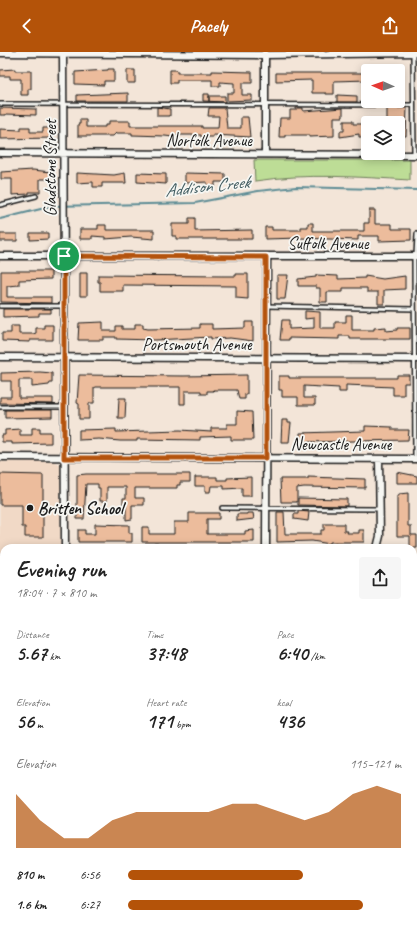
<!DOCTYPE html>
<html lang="en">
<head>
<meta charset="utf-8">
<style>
	body { margin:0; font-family:Caveat,sans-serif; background:#f6f6f6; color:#222; height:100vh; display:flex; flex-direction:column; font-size:15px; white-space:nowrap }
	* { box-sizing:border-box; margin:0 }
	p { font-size:13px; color:#767676 }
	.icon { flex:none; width:22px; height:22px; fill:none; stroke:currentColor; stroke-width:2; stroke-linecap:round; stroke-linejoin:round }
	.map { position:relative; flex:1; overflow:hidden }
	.details { position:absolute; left:0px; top:492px; width:417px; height:384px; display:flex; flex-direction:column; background:#fff; border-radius:12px 12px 0 0; box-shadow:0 2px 10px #0003 }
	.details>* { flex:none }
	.needle { width:26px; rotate:272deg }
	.controls { position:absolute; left:361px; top:12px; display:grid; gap:8px }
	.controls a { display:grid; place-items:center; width:44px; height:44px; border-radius:4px; background:#fff; box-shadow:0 2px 10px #0003; font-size:20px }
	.pin { position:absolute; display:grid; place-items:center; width:34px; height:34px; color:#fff; margin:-17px; border:2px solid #fff; border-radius:50%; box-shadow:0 1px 4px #0007 }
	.round { display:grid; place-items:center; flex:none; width:42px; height:42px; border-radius:4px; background:#f6f6f6 }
	.summary { display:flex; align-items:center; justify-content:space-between; height:68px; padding:0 16px }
	h1 { font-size:22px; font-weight:700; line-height:30px }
	.metrics { display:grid; grid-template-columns:repeat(3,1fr); gap:6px; height:68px; padding:4px 16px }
	.metrics div { display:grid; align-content:center }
	.metrics b { font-size:20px; font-weight:700 }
	.metrics small { font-size:11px; font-weight:400 }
	.metrics p { font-size:11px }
	.chart { height:112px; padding:8px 16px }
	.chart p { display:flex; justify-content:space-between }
	.chart svg { width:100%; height:72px; margin-top:4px; fill:#b45309; opacity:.7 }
	ul { padding:0 16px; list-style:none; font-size:13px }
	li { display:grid; grid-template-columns:64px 48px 1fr; align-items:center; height:30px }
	li i { height:10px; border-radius:5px; background:#b45309 }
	header { display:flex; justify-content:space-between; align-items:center; height:52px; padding:0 16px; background:#b45309; color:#fff; font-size:18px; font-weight:700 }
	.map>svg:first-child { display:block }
	.built { fill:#f1d9c6 }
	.green { fill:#bddd96; stroke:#6c7c59 }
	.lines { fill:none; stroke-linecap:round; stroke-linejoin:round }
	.stream { stroke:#5d8c95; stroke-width:2 }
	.building { fill:#ecbc9c; stroke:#1c1c1c }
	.service-casing { stroke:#1c1c1c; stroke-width:6 }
	.minor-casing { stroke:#1c1c1c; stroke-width:9 }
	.tertiary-casing { stroke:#1c1c1c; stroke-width:10 }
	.path { stroke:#1c1c1c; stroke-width:1; stroke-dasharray:3 3; stroke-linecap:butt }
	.service { stroke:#f6f6f2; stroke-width:3 }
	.minor { stroke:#f6f6f2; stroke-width:6 }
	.tertiary { stroke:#f6f6f2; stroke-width:7 }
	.rail { stroke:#1c1c1c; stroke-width:2; stroke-dasharray:6 3; stroke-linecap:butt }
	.route-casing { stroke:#fff; stroke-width:8 }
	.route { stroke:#b45309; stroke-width:5 }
	.poi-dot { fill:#1c1c1c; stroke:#f6f6f2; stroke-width:1.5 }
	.labels { text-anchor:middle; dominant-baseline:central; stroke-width:3.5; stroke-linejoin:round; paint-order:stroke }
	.street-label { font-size:17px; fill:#1c1c1c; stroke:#f6f6f2 }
	.poi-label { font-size:17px; font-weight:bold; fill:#1c1c1c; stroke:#f6f6f2; text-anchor:start }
	.water-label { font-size:18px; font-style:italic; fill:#425d62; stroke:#f6f6f2 }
</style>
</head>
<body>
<header><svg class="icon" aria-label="back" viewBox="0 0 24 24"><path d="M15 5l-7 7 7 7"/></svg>Pacely<svg class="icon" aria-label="share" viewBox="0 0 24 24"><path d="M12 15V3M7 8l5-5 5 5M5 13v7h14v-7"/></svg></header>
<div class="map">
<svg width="417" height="876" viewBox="0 0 417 876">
	<rect width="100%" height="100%" fill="#f3e5d8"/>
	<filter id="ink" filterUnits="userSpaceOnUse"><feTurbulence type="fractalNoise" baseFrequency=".025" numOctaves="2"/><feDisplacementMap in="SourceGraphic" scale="8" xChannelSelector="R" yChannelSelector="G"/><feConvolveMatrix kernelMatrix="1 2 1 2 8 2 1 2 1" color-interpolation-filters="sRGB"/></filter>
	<g filter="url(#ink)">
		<path class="built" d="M0 410H55L60 413V496H4V503H0Z
			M415 616H417V876H305L307 872H413V621Z"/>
		<path class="green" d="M254 108H410V128C358 125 307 121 255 129Z
			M0 660H4V750H0Z"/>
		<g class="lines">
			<path class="stream" d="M0 167 53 154 195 151 258 139 296 135 417 138"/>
		</g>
		<path class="building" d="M15 17V19H31V37H28V43H21V27H10V24H0V18Z
			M108 17H114V29H104V33L75 32V20L108 18Z
			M127 18H135V31H127Z
			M170 18H177V21H212V19L252 20V31H242V43H252V48L227 49V41H234V31L220 30V34H212V28H177V31H170Z
			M276 21H368V28L334 29V42H326V41H312V28L276 29Z
			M128 41V49H77V43Z
			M203 42H209V49V44H225V50L203 49Z
			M337 43 357 44V50H337Z
			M157 55 170 57V64H157Z
			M0 56 36 57V63L6 62V63H0Z
			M209 56H225L227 76H241V65H248L250 85 213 83V85H201V83H176L173 85 165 84 132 83V81H116L113 84H78V72H80V68H86V75H105V73H109V69H130V74H202V76H218L219 64H208Z
			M296 56H303V59L343 56V65H334V84L309 85V83H285V85H279L280 66H290V58H296Z
			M387 56H407L406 84H398V71H387Z
			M344 69H353V72H366L368 85H359V82L340 85V79H344Z
			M21 75H30V80H43V76H51V86L0 87V77L21 78Z
			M33 118 51 120V127H40V140H29V142L12 143V127H1V120Z
			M77 121 114 123 125 121 126 131H102V135H93V130L77 131Z
			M137 121 166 122V132L137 130Z
			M185 121 225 122V130H215V134H207V130L185 131Z
			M369 158H375V172H392V177H411V188L379 189V184H358V188L301 186 265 187V175H272V178H301V175H308V171H313V179H364V171H369Z
			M189 166H195V179L252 178V187H176V184H172V172H189Z
			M98 173H106V178H154V187L131 185 105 187V185L92 184V187H80V177H98Z
			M30 181H48V187L30 188Z
			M0 182H17V189H0Z
			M1 219H51V227L19 228V233L7 234V245H51V251L1 250Z
			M80 221H87V244H80Z
			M236 222H248V247L236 246V234L123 233V239H100V230H98V223L223 224H236Z
			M277 223H288L285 247H277Z
			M316 223 338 224V227L365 226V224L383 227 405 224V237L384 238V252H378V240H367V236H343V240H327V250H320V236H316V234H298V227L316 225Z
			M3 257H51V261H39V264L3 265Z
			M305 259 320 260V276H335V270H346V263H352V278H374V276L386 275V279L397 278V276H410V287H350V284H339V287L289 286V288H280L282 268H289V277L314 276V266L305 267Z
			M103 270V279H116V274H122V277H135V272H143V276L148 277 200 276V272H212V277L245 276V270H253V289L230 286 211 287V285L155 288 116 287V285H103V288H78L79 271Z
			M44 273H53V288H30V290L2 289V281H11V274H19V282H33L36 281V276H44Z
			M40 320 52 321V331H50L49 333 32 335V328H19V346H53V352L0 351V345H11V329H1V321Z
			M79 323 183 324 247 323V342H245V347H239L237 338H213L214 339H207V342H201V339H185V352H180V335H96L94 336V351H89V367H79V352L77 351Z
			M397 323H409V331H404V343H393V335L346 333V340H339V336L304 334V346H315V353H298V345H282V338H279V324H289V326H397Z
			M119 346H126L125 366H118Z
			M5 358H52V365L5 366Z
			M237 359 252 360 253 388H231V384L200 385V388L137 387V389H120L99 387 79 388V378L116 377V380L180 378 211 380V376H227V372H237Z
			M282 368H288V371H291L289 390H281Z
			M365 374 392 375V378H409L408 388 300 390V381L365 379Z
			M32 376H40V380H51V391L12 392V390H2V383H5V378L20 377V383H32Z
			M397 420 417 424V431H397Z
			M0 422 43 423V485H25V475H22V453H0Z
			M86 422H190V430H180V433H177V436H135V446H144V453H132V467L126 468V453H123V446H126V435H107V449H100V436H98V432H86L84 467H77V423Z
			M195 425H217V428H227V426L251 425V444H242V436L224 437V434H211L210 440H205V434H195Z
			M308 425 365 427V436L304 435 297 436V450H281L280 427H308Z
			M408 441V474H411V483H417V496H410V484H397V444H399V442Z
			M298 446 347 447V454L298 453Z
			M298 459 309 460 308 469 294 467V462H298Z
			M277 460H284L285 482H321V478H324V472H344V479H348L347 481H359V478H364V490H330V492L312 489 277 490Z
			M189 461H219V467H207V482H245V479L254 478V490H142V475H149V482H174V470H189Z
			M247 461H253L254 467 237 469V462H247Z
			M95 472 129 473V481H132V490H78V478H85V482H95Z"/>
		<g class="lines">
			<g class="service-casing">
				<path id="service" d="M413 2 414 102
					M0 52 413 53
					M0 153 36 144
					M414 204 415 407
					M416 204 417 182
					M0 254H64
					M266 254 414 257
					M0 355H64
					M222 456 379 457
					M0 555H4
					M353 876V872"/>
			</g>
			<g class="minor-casing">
				<path id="minor" d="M63 0 65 496
					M265 0V102
					M0 1 265 3 417 1
					M0 101 417 103
					M0 204H417
					M0 305 417 307
					M0 405 417 407
					M266 496 267 205
					M377 496 380 484 379 407
					M0 506 4 507
					M413 699H417
					M0 804H4
					M413 812H417
					M67 872V876
					M215 876 216 872"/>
			</g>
			<g class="tertiary-casing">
				<path id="tertiary" d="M0 598H4
					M413 607H417
					M0 611H4"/>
			</g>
			<path class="path" d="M0 672 4 674"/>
			<use href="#service" class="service"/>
			<use href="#minor" class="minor"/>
			<use href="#tertiary" class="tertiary"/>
			<path class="rail" d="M413 596 417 587
				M292 876 294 872"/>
		</g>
	</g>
	<g class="lines" filter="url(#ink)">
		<g class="route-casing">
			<path id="route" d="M64 204 266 205V406H64Z"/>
		</g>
		<use href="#route" class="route"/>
	</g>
	<circle class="poi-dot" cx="30" cy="456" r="4"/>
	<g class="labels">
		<g class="street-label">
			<text x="209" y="88">Norfolk Avenue</text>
			<text transform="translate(50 116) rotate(-90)">Gladstone Street</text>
			<text x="328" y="191">Suffolk Avenue</text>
			<text x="197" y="292">Portsmouth Avenue</text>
			<text x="341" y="392">Newcastle Avenue</text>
		</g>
		<g class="poi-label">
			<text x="38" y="456">Britten School</text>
		</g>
		<g class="water-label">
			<text transform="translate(207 134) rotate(-6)">Addison Creek</text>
		</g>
	</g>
</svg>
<div class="controls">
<a><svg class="needle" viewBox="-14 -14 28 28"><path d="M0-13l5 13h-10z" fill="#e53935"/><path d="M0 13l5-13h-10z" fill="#767676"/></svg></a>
<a><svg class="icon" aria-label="layers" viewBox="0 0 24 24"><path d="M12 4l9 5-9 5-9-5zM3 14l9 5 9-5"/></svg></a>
</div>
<div class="pin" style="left:64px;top:204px;background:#1e9e55"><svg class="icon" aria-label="arrive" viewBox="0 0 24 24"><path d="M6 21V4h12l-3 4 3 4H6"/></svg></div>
<section class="details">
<div class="summary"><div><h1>Evening run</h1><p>18:04 · 7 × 810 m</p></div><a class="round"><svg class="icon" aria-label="share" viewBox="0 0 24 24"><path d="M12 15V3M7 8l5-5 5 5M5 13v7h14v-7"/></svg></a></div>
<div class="metrics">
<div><p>Distance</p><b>5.67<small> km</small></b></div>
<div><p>Time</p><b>37:48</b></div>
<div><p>Pace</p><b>6:40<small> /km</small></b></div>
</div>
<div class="metrics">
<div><p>Elevation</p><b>56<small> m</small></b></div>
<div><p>Heart rate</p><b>171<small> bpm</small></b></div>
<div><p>kcal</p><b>436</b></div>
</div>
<div class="chart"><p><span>Elevation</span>115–121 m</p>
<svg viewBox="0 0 160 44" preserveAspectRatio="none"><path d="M0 44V11L10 27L20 38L30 38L40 27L50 22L60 22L70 22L80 22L90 17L100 17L110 22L120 27L130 22L140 11L150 6L160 11V44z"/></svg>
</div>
<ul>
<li><b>810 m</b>6:56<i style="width:64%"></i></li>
<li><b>1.6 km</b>6:27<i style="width:86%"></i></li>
</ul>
</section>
</div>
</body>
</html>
